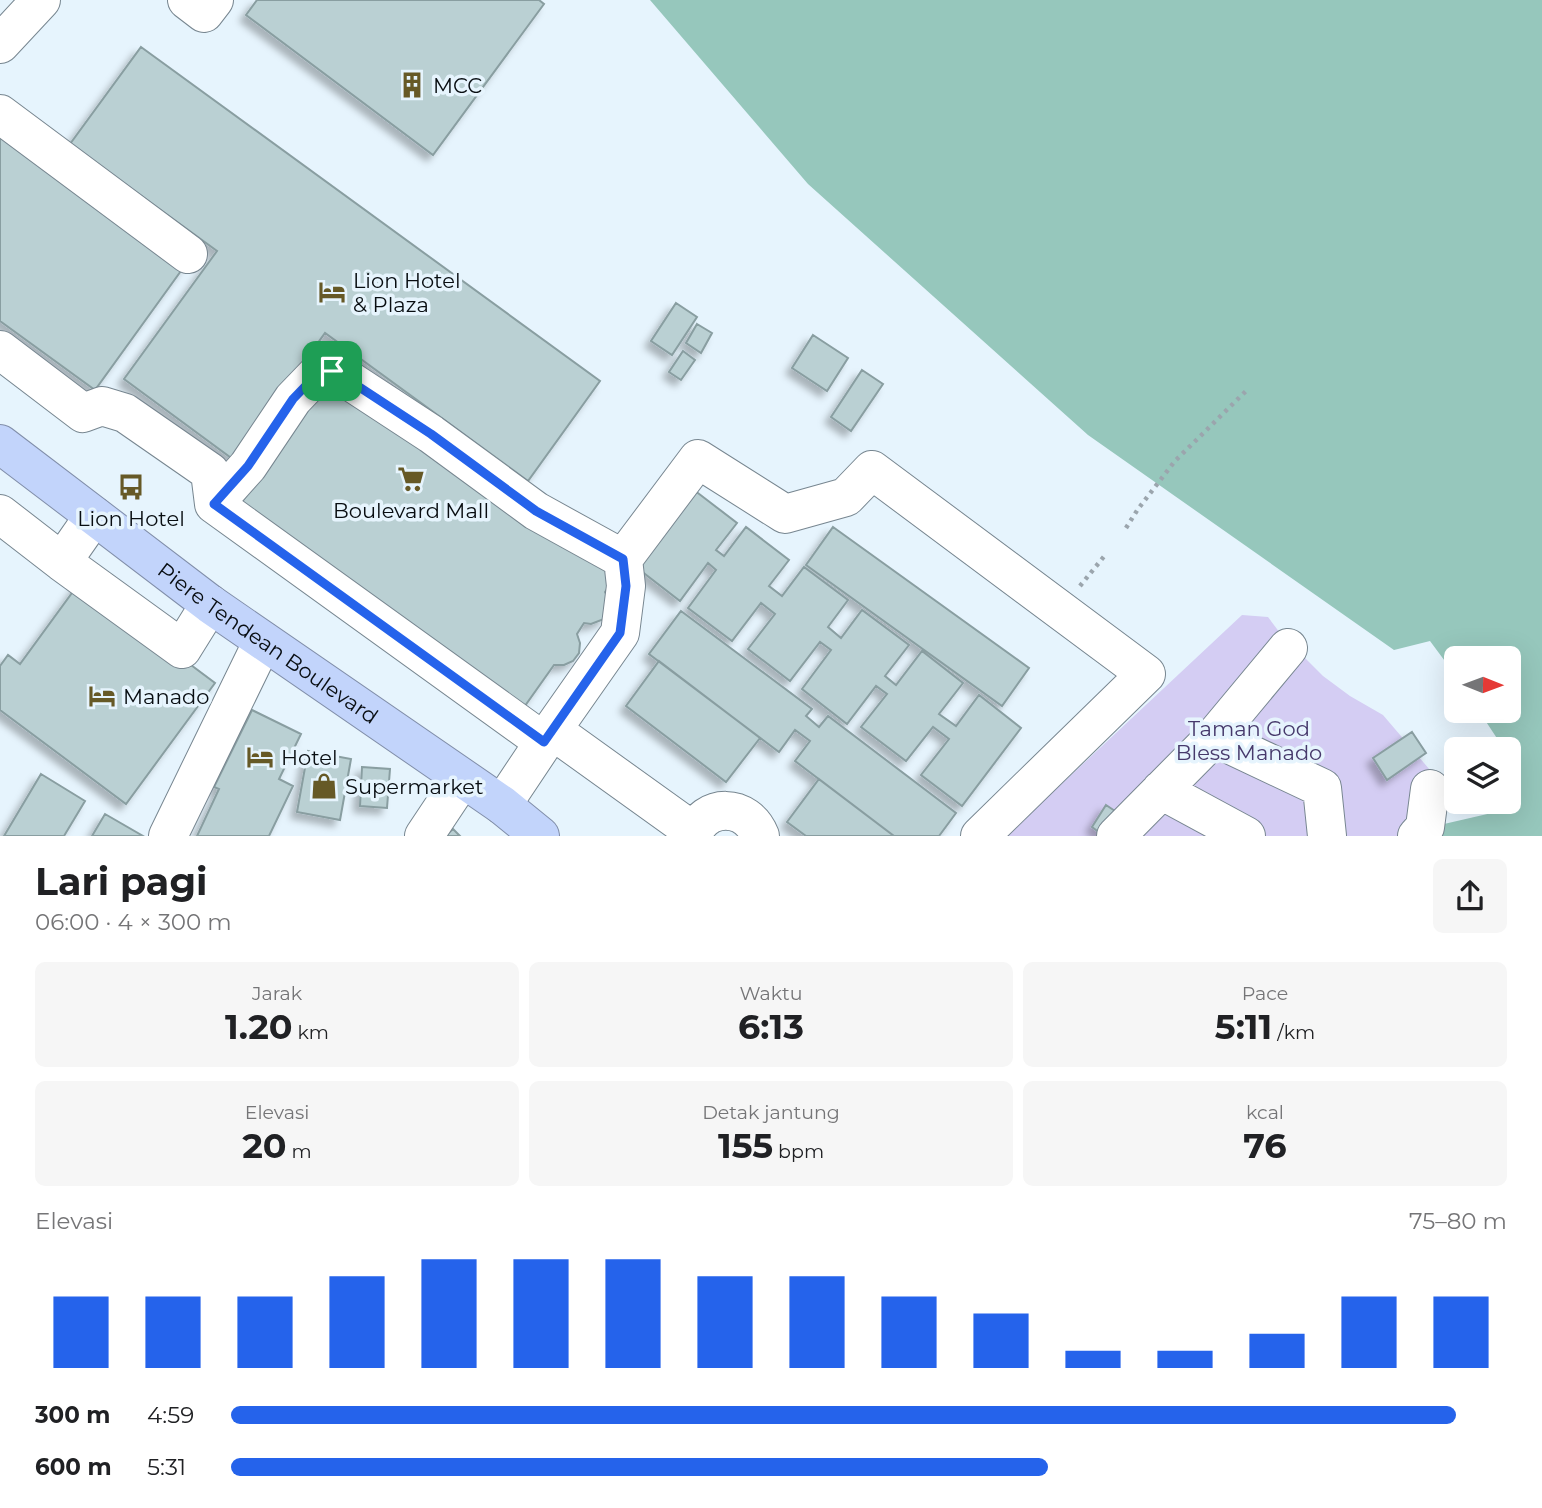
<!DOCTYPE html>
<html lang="id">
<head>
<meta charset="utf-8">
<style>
	body { margin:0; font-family:Montserrat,sans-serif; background:#f6f6f6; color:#202124; height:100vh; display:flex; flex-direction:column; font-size:26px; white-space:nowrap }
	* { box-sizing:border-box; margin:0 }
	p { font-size:23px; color:#757577 }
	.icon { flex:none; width:38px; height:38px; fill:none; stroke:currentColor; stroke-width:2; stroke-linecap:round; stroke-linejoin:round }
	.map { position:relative; height:836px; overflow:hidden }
	.sheet { display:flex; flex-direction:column; background:#fff; flex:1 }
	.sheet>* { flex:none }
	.needle { width:46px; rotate:91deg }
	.controls { position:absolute; left:1444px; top:646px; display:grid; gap:14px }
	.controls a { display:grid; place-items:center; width:77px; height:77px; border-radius:10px; background:#fff; box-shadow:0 7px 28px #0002; font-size:35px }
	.pin { position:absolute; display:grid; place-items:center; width:60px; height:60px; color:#fff; margin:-30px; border-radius:14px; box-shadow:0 4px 10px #0006 }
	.round { display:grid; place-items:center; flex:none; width:74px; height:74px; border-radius:10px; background:#f6f6f6 }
	.head { display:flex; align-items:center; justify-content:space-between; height:119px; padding:0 35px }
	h1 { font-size:38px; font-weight:700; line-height:52px }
	.figures { display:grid; grid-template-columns:repeat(3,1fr); gap:10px; height:119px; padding:7px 35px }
	.figures div { display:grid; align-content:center; border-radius:10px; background:#f6f6f6; text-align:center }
	.figures b { font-size:35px; font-weight:700 }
	.figures small { font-size:19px; font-weight:400 }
	.figures p { font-size:19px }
	.chart { height:196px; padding:14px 35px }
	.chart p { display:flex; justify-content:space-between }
	.chart svg { width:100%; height:126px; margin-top:7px; stroke:#2563eb; stroke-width:6 }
	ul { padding:0 35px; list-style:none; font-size:23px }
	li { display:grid; grid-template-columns:112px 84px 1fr; align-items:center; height:52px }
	li i { height:18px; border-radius:9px; background:#2563eb }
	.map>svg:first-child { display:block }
	.green { fill:#d4cdf3 }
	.water { fill:#96c7bc }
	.building { fill:#bad0d3; stroke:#899ea1; stroke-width:2; filter:url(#shadow) }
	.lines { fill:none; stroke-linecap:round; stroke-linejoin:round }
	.minor-casing { stroke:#778690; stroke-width:40 }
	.highway-casing { stroke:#818ea9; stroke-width:40 }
	.path { stroke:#9ba5ad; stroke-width:4.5; stroke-dasharray:3.5 5; stroke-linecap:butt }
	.minor { stroke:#fff; stroke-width:38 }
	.highway { stroke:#c2d4fb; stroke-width:38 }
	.route-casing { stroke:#fff; stroke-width:14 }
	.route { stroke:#2563eb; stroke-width:9 }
	.labels { text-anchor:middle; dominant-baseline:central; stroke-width:7; stroke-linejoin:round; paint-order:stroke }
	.poi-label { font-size:21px; fill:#080d11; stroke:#e6f4fd; text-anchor:start }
	.street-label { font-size:21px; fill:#080d11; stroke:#e6f4fd }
	.park-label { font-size:21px; fill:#46396b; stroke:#e6f4fd }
</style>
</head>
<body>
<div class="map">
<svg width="1542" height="836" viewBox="0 0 1542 836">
	<defs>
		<filter id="shadow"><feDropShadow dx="-6" dy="6" stdDeviation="3.5" flood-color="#0004"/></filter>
	</defs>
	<rect width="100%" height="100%" fill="#e6f4fd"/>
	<path class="green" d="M1242 615 1268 617 1280 633 1323 676 1350 696 1383 715 1430 770 1437 814 1420 836H1006Z"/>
	<path class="water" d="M650 0H1542V836H1432L1444 824 1509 809 1514 764 1509 755 1508 749H1504L1479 711 1508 710V658H1456V676L1430 641 1394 650 1088 435 808 184Z"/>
	<path class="building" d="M257 0H539L544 4 433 155 246 15Z
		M141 47 600 381 528 481 325 333 234 460 124 379 217 251 70 144Z
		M0 117 191 257 95 390 0 321Z
		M676 303 697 317 672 355 651 341Z
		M697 324 712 333 701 353 686 343Z
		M813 335 848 358 827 391 792 368Z
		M683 351 695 360 681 380 669 372Z
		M862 370 883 384 851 431 831 417Z
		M334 373 617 576 605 592 609 599 604 619 591 624 584 623 577 634 580 643 579 653 573 661 564 665H554L522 710 239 506Z
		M694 490 737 523 716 550 724 556 746 527 789 560 769 586 782 596 804 567 848 600 828 627 841 638 862 610 909 645 885 676 896 685 922 651 963 683 939 714 956 726 979 695 1021 728 962 806 921 775 949 739 933 727 906 761 861 727 887 694 876 686 847 724 802 689 831 650 820 642 790 681 748 649 775 614 761 603 732 641 688 608 716 570 708 563 680 601 636 567Z
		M833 527 1029 668 1002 706 806 565Z
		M80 582 215 683 126 804 0 710V666L8 655 20 664Z
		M681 611 812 709 806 716 819 727 828 716 956 813 939 836H894L795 761 810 741 795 730 779 752 649 654Z
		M659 661 760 738 726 782 626 706Z
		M252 710 301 734 279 779 293 786 269 836H197L219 789 214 787Z
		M1412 732 1426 753 1387 780 1373 758Z
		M308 751 351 759 340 820 297 812Z
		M362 767 390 769 387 808 360 806Z
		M41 774 85 801 64 836H4Z
		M819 779 894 836H806L787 822Z
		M1106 805 1118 813 1104 836 1092 827Z
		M105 814 143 836H92Z
		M453 829 460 836H445Z"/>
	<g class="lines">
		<g class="minor-casing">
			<path id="minor" d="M187 0 204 13 214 0
				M0 44 41 0
				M0 114 188 254
				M0 350 83 413 102 406 125 413 210 472 214 504 544 742
				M214 504 248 466 293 399 319 372 332 371 344 377 431 434 536 511 623 559 626 586 620 633 552 730 502 805
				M0 514 62 562
				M94 516 62 562 182 649 210 604
				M623 559 698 459 785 514 846 497 872 470 1146 674 980 836
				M552 730 694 832
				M1214 737 1322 788 1327 836
				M1161 790 1246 836
				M168 836 263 641
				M424 836 462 779
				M692 836C705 802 747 803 760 836
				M1116 836 1214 737 1288 648
				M1417 836 1425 827 1430 789"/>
		</g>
		<g class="highway-casing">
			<g id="highway">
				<path id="s1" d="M0 444 210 604 502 805 540 836"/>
			</g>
		</g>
		<path class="path" d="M1126 528 1138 509 1175 461 1246 391
			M1080 586 1106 554"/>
		<use href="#minor" class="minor"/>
		<use href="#highway" class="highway"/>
	</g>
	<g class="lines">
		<g class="route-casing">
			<path id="route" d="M332 371 344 377 431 434 536 511 623 559 626 586 620 633 544 742 214 504 248 466 293 399 319 372Z"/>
		</g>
		<use href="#route" class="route"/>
	</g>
	<defs>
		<g id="building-bare" transform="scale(2.1)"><path d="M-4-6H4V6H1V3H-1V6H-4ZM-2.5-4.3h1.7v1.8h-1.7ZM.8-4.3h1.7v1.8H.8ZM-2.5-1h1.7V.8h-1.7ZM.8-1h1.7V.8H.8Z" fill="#665926" stroke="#e6f4fd" stroke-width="2.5" paint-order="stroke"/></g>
		<g id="hotel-bare" transform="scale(2.1)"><path d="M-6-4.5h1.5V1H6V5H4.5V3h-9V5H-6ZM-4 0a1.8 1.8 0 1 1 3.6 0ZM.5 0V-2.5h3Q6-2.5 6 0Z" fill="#665926" stroke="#e6f4fd" stroke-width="2.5" paint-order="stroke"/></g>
		<g id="supermarket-bare" transform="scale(2.1)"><path d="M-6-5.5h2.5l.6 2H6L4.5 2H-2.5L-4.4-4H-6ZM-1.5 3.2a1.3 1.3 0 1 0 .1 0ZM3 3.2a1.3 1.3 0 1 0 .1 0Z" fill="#665926" stroke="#e6f4fd" stroke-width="2.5" paint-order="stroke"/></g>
		<g id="bus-bare" transform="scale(2.1)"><path d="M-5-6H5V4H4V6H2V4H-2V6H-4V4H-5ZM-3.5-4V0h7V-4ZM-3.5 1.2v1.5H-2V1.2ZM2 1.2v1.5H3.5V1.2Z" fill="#665926" stroke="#e6f4fd" stroke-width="2.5" paint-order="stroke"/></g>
		<g id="shop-bare" transform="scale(2.1)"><path d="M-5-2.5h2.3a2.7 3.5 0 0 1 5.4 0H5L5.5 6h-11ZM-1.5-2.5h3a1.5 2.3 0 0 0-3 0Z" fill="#665926" stroke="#e6f4fd" stroke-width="2.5" paint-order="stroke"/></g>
	</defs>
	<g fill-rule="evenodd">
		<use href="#building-bare" x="412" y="85"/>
		<use href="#hotel-bare" x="332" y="292"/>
		<use href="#supermarket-bare" x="411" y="479"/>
		<use href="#bus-bare" x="131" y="487"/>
		<use href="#hotel-bare" x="102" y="696"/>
		<use href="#hotel-bare" x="260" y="757"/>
		<use href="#shop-bare" x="324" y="786"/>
	</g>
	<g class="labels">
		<g class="poi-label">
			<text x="433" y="85">MCC</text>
			<text x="353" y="280">Lion Hotel<tspan x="353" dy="24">&amp; Plaza</tspan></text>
			<text x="411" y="510" text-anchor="middle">Boulevard Mall</text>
			<text x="131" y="518" text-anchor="middle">Lion Hotel</text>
			<text x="123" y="696">Manado</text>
			<text x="281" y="757">Hotel</text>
			<text x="345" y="786">Supermarket</text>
		</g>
		<g class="street-label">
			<text stroke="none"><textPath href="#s1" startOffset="334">Piere Tendean Boulevard</textPath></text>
		</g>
		<g class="park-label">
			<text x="1249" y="728">Taman God<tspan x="1249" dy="24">Bless Manado</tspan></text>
		</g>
	</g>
</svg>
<div class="controls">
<a><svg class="needle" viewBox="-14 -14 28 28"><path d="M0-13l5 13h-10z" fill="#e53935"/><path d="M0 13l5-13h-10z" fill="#757577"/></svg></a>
<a><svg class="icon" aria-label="layers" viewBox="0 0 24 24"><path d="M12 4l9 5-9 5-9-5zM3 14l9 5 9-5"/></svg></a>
</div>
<div class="pin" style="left:332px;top:371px;background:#1e9e55"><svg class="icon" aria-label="arrive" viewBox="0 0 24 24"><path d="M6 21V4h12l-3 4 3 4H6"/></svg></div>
</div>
<section class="sheet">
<div class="head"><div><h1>Lari pagi</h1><p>06:00 · 4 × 300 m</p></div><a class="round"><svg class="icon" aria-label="share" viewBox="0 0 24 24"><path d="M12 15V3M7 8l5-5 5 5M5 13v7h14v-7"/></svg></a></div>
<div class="figures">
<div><p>Jarak</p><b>1.20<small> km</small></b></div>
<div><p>Waktu</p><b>6:13</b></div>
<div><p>Pace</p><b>5:11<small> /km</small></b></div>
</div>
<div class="figures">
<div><p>Elevasi</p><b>20<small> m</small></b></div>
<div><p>Detak jantung</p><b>155<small> bpm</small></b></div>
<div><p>kcal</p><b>76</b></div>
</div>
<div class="chart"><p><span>Elevasi</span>75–80 m</p>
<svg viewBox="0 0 160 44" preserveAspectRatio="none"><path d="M5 44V19M15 44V19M25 44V19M35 44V12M45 44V6M55 44V6M65 44V6M75 44V12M85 44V12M95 44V19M105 44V25M115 44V38M125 44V38M135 44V32M145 44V19M155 44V19"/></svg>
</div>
<ul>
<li><b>300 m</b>4:59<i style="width:96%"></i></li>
<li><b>600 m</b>5:31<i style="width:64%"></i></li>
</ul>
</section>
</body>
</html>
